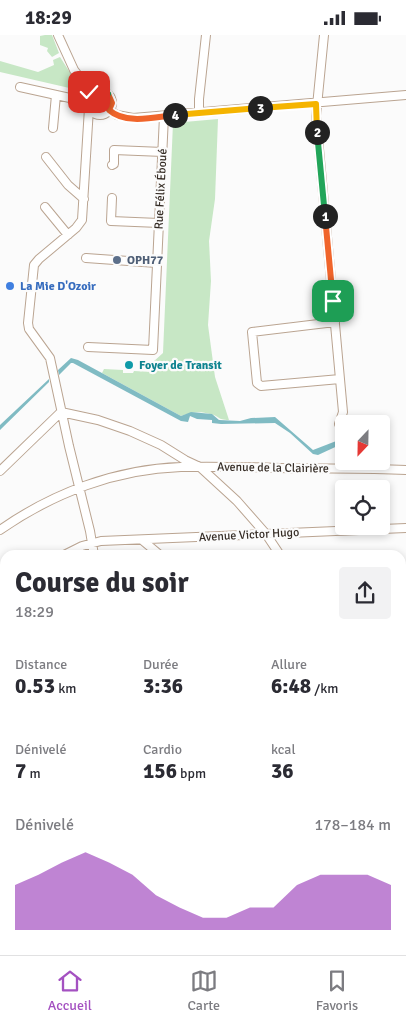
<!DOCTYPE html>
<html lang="fr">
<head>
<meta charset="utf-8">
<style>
	body { margin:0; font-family:Signika,sans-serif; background:#f2f2f3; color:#2b2b33; height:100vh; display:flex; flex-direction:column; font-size:19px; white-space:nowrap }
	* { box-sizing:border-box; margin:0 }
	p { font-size:16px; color:#7c7c81 }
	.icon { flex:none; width:28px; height:28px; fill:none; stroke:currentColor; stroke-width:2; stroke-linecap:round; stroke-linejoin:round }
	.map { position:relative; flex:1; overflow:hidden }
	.drawer { position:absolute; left:0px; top:515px; width:406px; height:405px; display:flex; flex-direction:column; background:#fff; border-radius:15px 15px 0 0; box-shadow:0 2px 8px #0003 }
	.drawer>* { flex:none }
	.needle { width:32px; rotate:202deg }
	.fabs { position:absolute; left:335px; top:380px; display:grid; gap:10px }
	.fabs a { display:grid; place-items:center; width:55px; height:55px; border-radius:5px; background:#fff; box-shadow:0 2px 8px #0003; font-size:25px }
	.pin { position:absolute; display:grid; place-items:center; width:42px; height:42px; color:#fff; margin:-21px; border-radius:10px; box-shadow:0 2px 8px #0006 }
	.km { position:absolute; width:25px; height:25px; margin:-12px; border-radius:50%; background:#222; color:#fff; font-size:14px; line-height:25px; text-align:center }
	.round { display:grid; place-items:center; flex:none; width:52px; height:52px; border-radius:5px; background:#f2f2f3 }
	.summary { display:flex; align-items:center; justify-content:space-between; height:85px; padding:0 15px }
	h1 { font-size:28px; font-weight:800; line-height:38px }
	.figures { display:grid; grid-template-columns:repeat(3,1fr); gap:8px; height:85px; padding:5px 15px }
	.figures div { display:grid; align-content:center }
	.figures b { font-size:21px; font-weight:800 }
	.figures small { font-size:14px; font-weight:400 }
	.figures p { font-size:14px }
	.chart { height:140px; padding:10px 15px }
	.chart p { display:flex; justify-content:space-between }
	.chart svg { width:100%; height:90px; margin-top:5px; fill:#a451c1; opacity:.7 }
	.status { display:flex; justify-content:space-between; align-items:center; height:35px; padding:0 25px; background:#fff; direction:ltr }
	.status svg { height:14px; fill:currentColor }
	.menu { display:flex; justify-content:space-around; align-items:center; height:70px; border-top:1px solid #e1e1e2; background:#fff; font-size:14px; color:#7c7c81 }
	.menu a { display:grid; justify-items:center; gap:2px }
	.menu .selected { color:#a451c1 }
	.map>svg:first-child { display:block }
	.green { fill:#c7e7c5 }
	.water { fill:#80bbc3 }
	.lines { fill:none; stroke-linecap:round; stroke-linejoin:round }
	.minor-casing { stroke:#baa491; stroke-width:10 }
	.minor { stroke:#fff; stroke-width:8 }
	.split-1-casing { stroke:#fff; stroke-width:10 }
	.split-2-casing { stroke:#fff; stroke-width:10 }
	.split-3-casing { stroke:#fff; stroke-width:10 }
	.split-4-casing { stroke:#fff; stroke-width:10 }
	.split-5-casing { stroke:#fff; stroke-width:10 }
	.split-6-casing { stroke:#fff; stroke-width:10 }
	.split-1 { stroke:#f0652b; stroke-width:6 }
	.split-2 { stroke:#22a559; stroke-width:6 }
	.split-3 { stroke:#f5b400; stroke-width:6 }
	.split-4 { stroke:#f5b400; stroke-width:6 }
	.split-5 { stroke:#f0652b; stroke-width:6 }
	.split-6 { stroke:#22a559; stroke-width:6 }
	.service-dot { fill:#5c6f8a; stroke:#fbfbfb; stroke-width:2 }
	.shop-dot { fill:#3f7fe0; stroke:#fbfbfb; stroke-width:2 }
	.culture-dot { fill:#0f9aa8; stroke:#fbfbfb; stroke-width:2 }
	.labels { text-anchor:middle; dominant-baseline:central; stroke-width:4.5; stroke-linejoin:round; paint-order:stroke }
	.street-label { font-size:12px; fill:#362d26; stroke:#fbfbfb }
	.service-label { font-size:12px; font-weight:bold; fill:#4e5e75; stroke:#fbfbfb; text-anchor:start }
	.shop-label { font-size:12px; font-weight:bold; fill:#366cbe; stroke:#fbfbfb; text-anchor:start }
	.culture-label { font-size:12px; font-weight:bold; fill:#0d838f; stroke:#fbfbfb; text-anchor:start }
</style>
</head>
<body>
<div class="status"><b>18:29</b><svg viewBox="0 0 49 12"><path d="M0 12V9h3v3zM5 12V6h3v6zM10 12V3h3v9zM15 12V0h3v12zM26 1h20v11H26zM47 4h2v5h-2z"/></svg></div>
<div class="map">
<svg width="406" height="920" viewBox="0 0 406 920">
	<rect width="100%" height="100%" fill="#fbfbfb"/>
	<path class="green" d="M45 0H52L59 18 52 22 47 16 48 13 40 10V1Z
		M60 22 78 50V55L0 37V26L38 37 54 30 53 25Z
		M92 68a8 8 0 1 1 16 0a8 8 0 1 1-16 0Z
		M218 84 215 164 209 206 211 246 208 290 215 342 229 385C217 385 220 381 210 379 200 376 191 377 181 381L102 338 104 334 123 335V338H133L134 336 152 337 153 327 163 318 173 88Z"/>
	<path class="water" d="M71 323 78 325 181 381 191 377 212 379 219 385 240 386 251 383 275 382 313 415 344 403V408L318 420 313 419 290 398 275 388 221 389 212 388V385L197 384 190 381 188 387 181 386 73 328H71L59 340 58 335Z
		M49 344V347L0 395V390Z"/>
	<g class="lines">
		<g class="minor-casing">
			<path id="minor" d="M58 0 74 35 92 59
				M324 0 316 81 343 377 339 389
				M20 52 88 67
				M88 68a12 12 0 1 1 24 0a12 12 0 1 1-24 0Z
				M89 73 82 185 76 193 39 224 34 230 28 288 29 294 50 323 69 411 90 496 94 520
				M109 75 117 80 133 83 406 60
				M199 78V64L206 0
				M53 93 56 60
				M46 122 68 150 84 164
				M112 130 114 129V115L163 117
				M112 163 111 186 159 188
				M45 172 68 200
				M86 223 157 228
				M335 287 252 297 257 348 261 351 340 344
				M88 312 153 315 164 81
				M61 377 98 385 130 396 161 410 185 425 200 432 237 466 266 499 280 520
				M0 436 61 377
				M0 495C53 458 116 434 181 432 214 431 247 432 280 433 322 434 364 433 406 435
				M142 505 160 520
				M64 520 82 511 101 506 406 493
				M401 557 406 555
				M0 561 5 562
				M401 576 406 571
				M401 664 406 659
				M0 683 5 679
				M401 683 406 685
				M0 765 5 761
				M401 787H406
				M0 803H5
				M401 855H406
				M186 915 187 920
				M41 920 46 915
				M55 920 56 915
				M112 920V915
				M289 920V915"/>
		</g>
		<use href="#minor" class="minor"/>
	</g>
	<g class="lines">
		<g class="split-1-casing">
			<path id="split-1" d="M325 181 333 266"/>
		</g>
		<g class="split-2-casing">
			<path id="split-2" d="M317 97 325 181"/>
		</g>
		<g class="split-3-casing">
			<path id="split-3" d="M260 73 316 69 317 97"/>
		</g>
		<g class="split-4-casing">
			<path id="split-4" d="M175 80 260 73"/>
		</g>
		<g class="split-5-casing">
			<path id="split-5" d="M108 59 112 68 109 75C126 90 155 82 175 80"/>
		</g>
		<g class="split-6-casing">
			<path id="split-6" d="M89 57 92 59 102 56 108 59"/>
		</g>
		<use href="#split-1" class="split-1"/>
		<use href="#split-2" class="split-2"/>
		<use href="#split-3" class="split-3"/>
		<use href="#split-4" class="split-4"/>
		<use href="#split-5" class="split-5"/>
		<use href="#split-6" class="split-6"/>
	</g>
	<circle class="service-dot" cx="117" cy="225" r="5"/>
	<circle class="shop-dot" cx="10" cy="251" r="5"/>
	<circle class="culture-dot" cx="129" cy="330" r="5"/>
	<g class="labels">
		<g class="street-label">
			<text transform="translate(161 154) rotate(-87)">Rue Félix Éboué</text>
			<text transform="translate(273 433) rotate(1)">Avenue de la Clairière</text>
			<text transform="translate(249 500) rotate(-3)">Avenue Victor Hugo</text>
		</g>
		<g class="service-label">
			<text x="127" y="225">OPH77</text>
		</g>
		<g class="shop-label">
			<text x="20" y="251">La Mie D'Ozoir</text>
		</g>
		<g class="culture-label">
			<text x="139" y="330">Foyer de Transit</text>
		</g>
	</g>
</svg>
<div class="fabs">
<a><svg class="needle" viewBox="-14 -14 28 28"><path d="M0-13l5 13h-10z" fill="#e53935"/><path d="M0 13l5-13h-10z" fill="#7c7c81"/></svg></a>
<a><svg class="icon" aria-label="locate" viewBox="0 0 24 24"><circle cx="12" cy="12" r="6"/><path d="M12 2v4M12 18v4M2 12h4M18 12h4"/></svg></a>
</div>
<div class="pin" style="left:333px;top:266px;background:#1e9e55"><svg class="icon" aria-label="arrive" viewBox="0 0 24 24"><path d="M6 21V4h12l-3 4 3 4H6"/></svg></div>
<div class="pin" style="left:89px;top:57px;background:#d93025"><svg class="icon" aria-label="check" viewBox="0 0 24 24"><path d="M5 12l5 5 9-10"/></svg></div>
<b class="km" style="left:325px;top:181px">1</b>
<b class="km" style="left:317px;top:97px">2</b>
<b class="km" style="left:260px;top:73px">3</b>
<b class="km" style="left:175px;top:80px">4</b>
<section class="drawer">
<div class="summary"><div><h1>Course du soir</h1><p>18:29</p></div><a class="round"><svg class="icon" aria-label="share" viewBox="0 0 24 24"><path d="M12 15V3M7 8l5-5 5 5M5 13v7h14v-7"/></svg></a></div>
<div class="figures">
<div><p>Distance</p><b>0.53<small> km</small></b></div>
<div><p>Durée</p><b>3:36</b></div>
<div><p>Allure</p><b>6:48<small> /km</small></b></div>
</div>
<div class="figures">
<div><p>Dénivelé</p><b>7<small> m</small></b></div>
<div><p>Cardio</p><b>156<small> bpm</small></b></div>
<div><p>kcal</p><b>36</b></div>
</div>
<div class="chart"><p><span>Dénivelé</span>178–184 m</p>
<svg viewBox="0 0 160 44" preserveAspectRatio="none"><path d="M0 44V22L10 17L20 11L30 6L40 11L50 17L60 27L70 33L80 38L90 38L100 33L110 33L120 22L130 17L140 17L150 17L160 22V44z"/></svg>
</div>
</section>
</div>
<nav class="menu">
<a class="selected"><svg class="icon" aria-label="home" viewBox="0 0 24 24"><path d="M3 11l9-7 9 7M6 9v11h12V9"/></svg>Accueil</a>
<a><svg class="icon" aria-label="map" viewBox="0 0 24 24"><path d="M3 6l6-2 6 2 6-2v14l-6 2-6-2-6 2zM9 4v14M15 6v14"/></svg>Carte</a>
<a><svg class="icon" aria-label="saved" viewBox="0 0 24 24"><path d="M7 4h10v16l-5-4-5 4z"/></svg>Favoris</a>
</nav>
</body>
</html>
